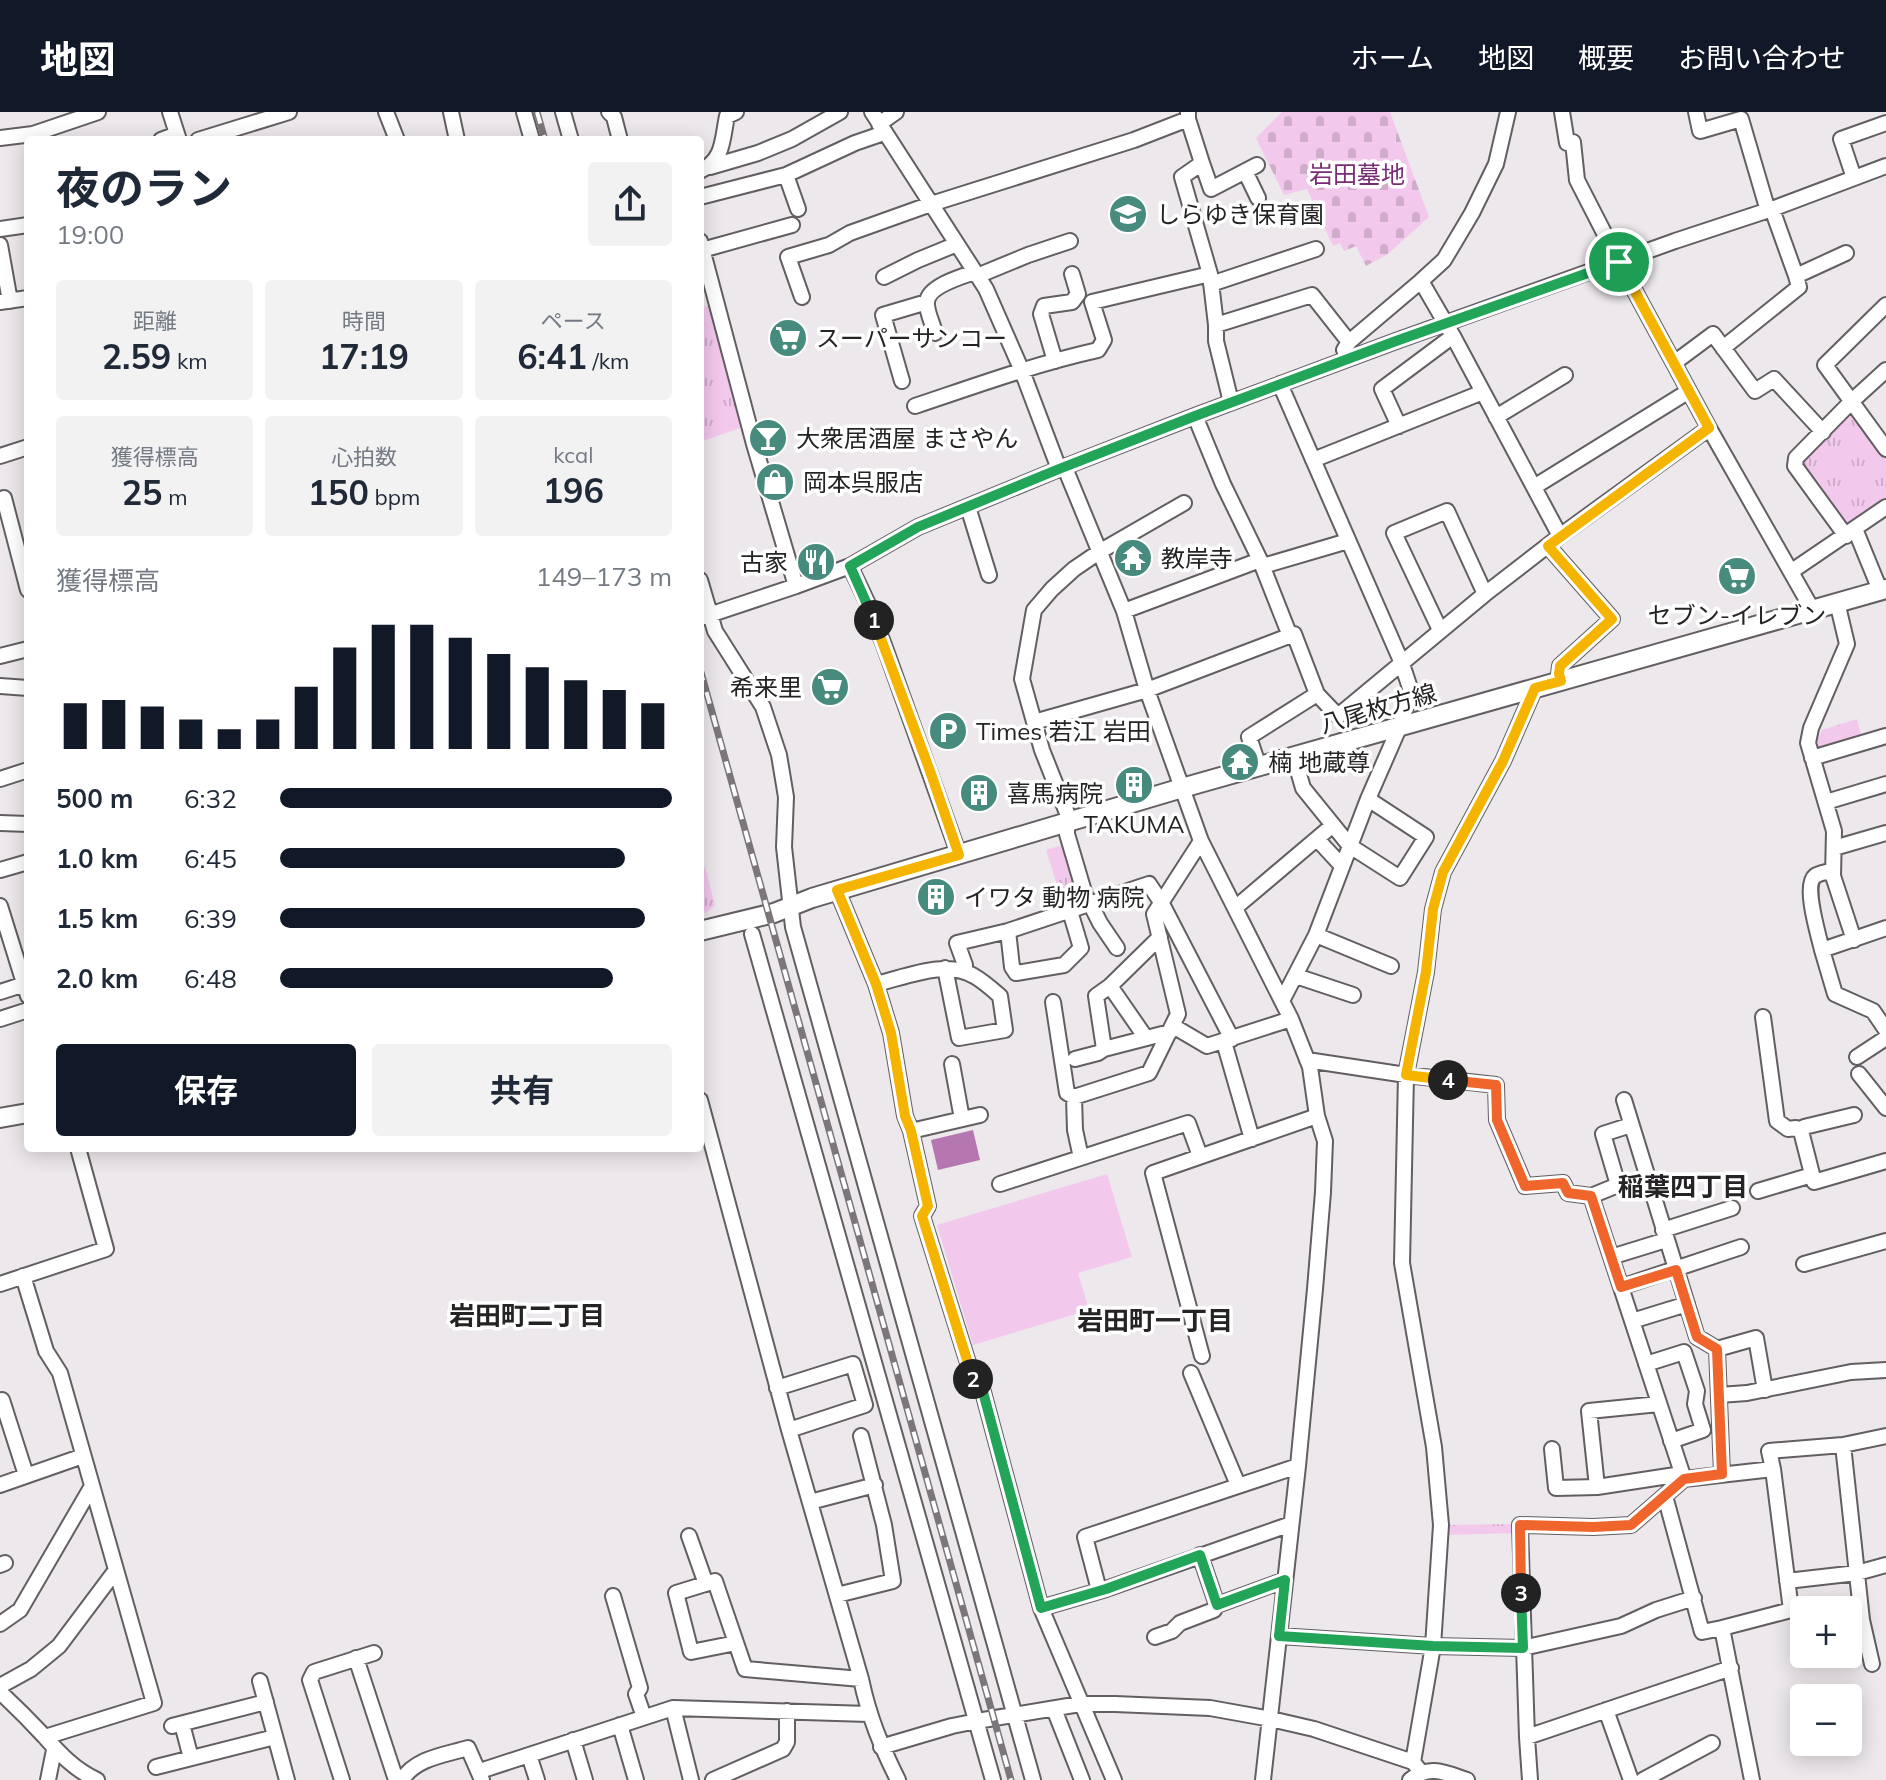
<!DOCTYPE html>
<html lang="ja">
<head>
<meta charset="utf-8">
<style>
	body { margin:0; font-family:Mulish,"Noto Sans JP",sans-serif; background:#f2f2f3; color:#1f2937; height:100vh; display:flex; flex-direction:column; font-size:30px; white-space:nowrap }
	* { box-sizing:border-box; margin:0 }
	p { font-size:26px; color:#747a83 }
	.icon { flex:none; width:44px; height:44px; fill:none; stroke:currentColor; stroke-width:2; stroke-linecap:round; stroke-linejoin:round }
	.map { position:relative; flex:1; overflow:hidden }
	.panel { position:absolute; left:24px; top:24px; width:680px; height:1016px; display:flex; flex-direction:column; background:#fff; border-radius:8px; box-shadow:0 4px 20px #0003 }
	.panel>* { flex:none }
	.buttons { position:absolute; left:1790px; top:1484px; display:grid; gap:16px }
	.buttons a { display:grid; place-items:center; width:72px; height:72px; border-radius:8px; background:#fff; box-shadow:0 4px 20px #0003; font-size:40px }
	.pin { position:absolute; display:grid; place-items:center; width:68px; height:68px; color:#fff; margin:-34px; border:4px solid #fff; border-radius:50%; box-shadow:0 2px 8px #0007 }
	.km { position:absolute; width:40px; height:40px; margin:-20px; border-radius:50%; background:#222; color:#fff; font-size:22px; line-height:40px; text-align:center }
	.round { display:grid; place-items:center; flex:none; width:84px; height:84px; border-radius:8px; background:#f2f2f3 }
	.head { display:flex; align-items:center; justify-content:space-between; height:136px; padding:0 32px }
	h1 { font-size:44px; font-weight:700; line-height:60px }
	.metrics { display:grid; grid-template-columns:repeat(3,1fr); gap:12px; height:136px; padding:8px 32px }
	.metrics div { display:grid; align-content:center; border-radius:8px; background:#f2f2f3; text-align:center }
	.metrics b { font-size:34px; font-weight:700 }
	.metrics small { font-size:22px; font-weight:400 }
	.metrics p { font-size:22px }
	.chart { height:224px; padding:16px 32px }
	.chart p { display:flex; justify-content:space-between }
	.chart svg { width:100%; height:144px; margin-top:8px; stroke:#111827; stroke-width:6 }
	.action { display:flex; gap:16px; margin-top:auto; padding:16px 32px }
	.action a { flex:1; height:92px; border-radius:8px; background:#111827; color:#fff; font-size:32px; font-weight:700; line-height:92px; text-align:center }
	.action a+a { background:#f2f2f3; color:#1f2937 }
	ul { padding:0 32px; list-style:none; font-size:26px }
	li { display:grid; grid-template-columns:128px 96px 1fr; align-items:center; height:60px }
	li i { height:20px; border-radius:10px; background:#111827 }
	header { display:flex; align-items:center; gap:48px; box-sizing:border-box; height:112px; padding:0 40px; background:#111827; color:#fff }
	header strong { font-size:38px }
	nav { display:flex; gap:44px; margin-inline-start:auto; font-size:28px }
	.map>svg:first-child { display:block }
	.cemetery { fill:url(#cemetery-stones) }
	.park { fill:url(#park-tufts) }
	.pitch { fill:#f3c8ed }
	.water { fill:#b676af }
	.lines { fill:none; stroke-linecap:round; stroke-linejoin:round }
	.minor-casing { stroke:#625e62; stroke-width:18 }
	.major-casing { stroke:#625e62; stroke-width:22 }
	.minor { stroke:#fff; stroke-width:14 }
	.major { stroke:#fff; stroke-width:18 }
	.rail-casing { stroke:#7a7679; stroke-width:7 }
	.rail { stroke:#fff; stroke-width:4; stroke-dasharray:12; stroke-linecap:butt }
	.split-1-casing { stroke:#fff; stroke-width:16 }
	.split-2-casing { stroke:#fff; stroke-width:16 }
	.split-3-casing { stroke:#fff; stroke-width:16 }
	.split-4-casing { stroke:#fff; stroke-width:16 }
	.split-5-casing { stroke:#fff; stroke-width:16 }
	.split-1 { stroke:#22a559; stroke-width:10 }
	.split-2 { stroke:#f5b400; stroke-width:10 }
	.split-3 { stroke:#22a559; stroke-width:10 }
	.split-4 { stroke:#f0652b; stroke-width:10 }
	.split-5 { stroke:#f5b400; stroke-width:10 }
	.labels { text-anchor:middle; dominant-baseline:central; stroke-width:7; stroke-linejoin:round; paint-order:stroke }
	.park-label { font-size:24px; fill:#792b73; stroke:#fff }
	.poi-label { font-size:24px; fill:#252325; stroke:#fff; text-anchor:start }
	.street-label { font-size:24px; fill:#252325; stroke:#fff }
	.neighbourhood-label { font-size:26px; font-weight:bold; fill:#252325; stroke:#fff }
</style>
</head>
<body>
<header>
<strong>地図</strong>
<nav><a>ホーム</a><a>地図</a><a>概要</a><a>お問い合わせ</a></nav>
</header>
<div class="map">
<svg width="1886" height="1668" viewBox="0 0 1886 1668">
	<defs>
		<pattern id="cemetery-stones" width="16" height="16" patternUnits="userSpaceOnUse" patternTransform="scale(2)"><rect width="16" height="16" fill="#f3c8ed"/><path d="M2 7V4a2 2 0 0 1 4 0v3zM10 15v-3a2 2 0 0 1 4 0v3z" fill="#d0accb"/></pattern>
		<pattern id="park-tufts" width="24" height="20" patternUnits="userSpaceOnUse" patternTransform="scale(2)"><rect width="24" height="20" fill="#f3c8ed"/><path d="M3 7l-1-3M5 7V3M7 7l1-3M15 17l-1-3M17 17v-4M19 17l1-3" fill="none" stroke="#d0accb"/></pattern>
	</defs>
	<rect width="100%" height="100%" fill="#ede8ec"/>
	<path class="cemetery" d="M1282 0H1390L1429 105 1388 142 1366 154 1356 134 1344 139 1340 131 1333 134 1307 77 1284 83 1256 26Z"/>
	<path class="park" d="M710 193 743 315 700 330V196Z
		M1849 302 1860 305 1886 342V389L1853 413 1844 414 1801 353 1803 346Z
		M1857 607 1862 626 1819 638 1817 628 1822 618Z
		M1066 732 1085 792 1065 798 1046 738Z
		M705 755 715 793 705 802 700 783V757Z
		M1513 1412 1514 1421 1446 1423 1447 1413Z"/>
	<path class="pitch" d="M1107 1062 1132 1145 1078 1161 1089 1198 973 1233 937 1113Z"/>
	<path class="water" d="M973 1018 980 1048 938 1058 931 1028Z"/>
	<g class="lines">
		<g class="minor-casing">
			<path id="minor" d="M170 0 179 28
				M386 0 397 28
				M451 0 457 28
				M524 0 532 28
				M563 0 571 28
				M609 0 614 5 620 28
				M872 0 986 177 1022 259 1059 357
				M1188 0V7L1202 51 1182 65 1210 162 1216 213V229L1231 290
				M1508 0 1496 52 1472 101 1444 148 1421 169 1453 224 1560 424
				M1562 0 1567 31 1573 30 1577 68 1619 150 1709 316 1812 497
				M1696 0 1700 19 1741 7 1768 99
				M879 12 896 0
				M0 26 33 22 98 0
				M161 28 177 22
				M198 28 289 0
				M1202 51 1211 77 1257 53
				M710 55 758 41 792 27 840 0
				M700 59C724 48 722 28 727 4L736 0
				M1245 59 1258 86
				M1854 66 1841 27 1886 11
				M700 85 786 63
				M798 97 786 63 855 31 884 21
				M1772 97 1796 164
				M0 117 28 113
				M700 129 754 332 796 474
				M0 133 10 189
				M702 138 792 113
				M977 164 1028 143 1070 129
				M884 165 918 148 957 132
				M1211 172 1316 137
				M802 185 788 145 829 133 850 121 931 92 1134 28 1188 7
				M0 190 28 186
				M1886 193 1825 253 1886 337
				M1216 213 1312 183 1349 230
				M935 221C933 212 926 199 927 190 928 174 963 164 975 160
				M1723 236 1799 175 1796 164 1846 141
				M1344 238 1349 230 1421 169
				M1055 249 1041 202 1044 194 1072 190 1078 182 1072 162
				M1674 251 1713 222 1755 279 1774 267 1823 320
				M902 269 883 203 927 190
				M1280 272 1401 549 1411 579 1399 616 1368 687 1316 823 1283 887
				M915 294C975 274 1035 252 1098 238L1104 228 1092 190 1210 162
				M1195 304 1223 372 1260 448 1290 524
				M1496 305 1565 263
				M1399 314 1382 277 1453 224
				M0 344 28 335
				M1313 348 1483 280
				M1065 356 1124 499 1147 578 1201 729 1291 907 1310 955 1317 1004 1325 1029 1323 1080 1315 1177 1298 1354 1263 1668
				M1534 375 1689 279
				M4 386 28 478
				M968 395 989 463
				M1855 417 1880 478
				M1846 424 1795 354 1796 346 1852 289 1886 258
				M1548 434 1612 507 1560 554 1559 562 1561 569
				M850 454 868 492 884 533 959 743
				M1263 454 1348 429
				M1792 459 1886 395
				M700 468 715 519 763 595 779 643 786 685 784 735 793 815 1033 1668
				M1837 490 1847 532 1811 616 1808 631 1834 719 1833 764 1854 828
				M1124 499 1260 448
				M700 506 796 474 850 454 918 415 1059 357 1195 304 1396 229 1675 129 1772 97 1886 54
				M1440 518 1394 421 1447 399 1485 482
				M0 544 28 537
				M0 574 28 576
				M1317 582 1338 604 1485 482 1560 424 1709 316
				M1034 610 1147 578 1294 522 1317 582 1249 625 1259 655
				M1294 645 1303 676 1350 734 1400 766 1426 725 1368 687
				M1812 646 1886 624
				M0 667 28 658
				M1826 690 1886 672
				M0 711 28 712
				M1317 727 1342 754
				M1834 736 1886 721
				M0 758 28 750
				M837 778 876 872C906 865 946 847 974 864 983 869 992 877 1000 884L1005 918 959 926 945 856
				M1088 793 1067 722V701L1042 638 1022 567 1034 498 1052 477 1074 457 1099 440 1184 391
				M1091 793 1100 811 1117 836
				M0 794 28 884
				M1235 796 1333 713
				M1070 799 1081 836 1064 853 1016 861 1012 855 1008 819 1149 772 1161 790 1232 927
				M1886 816 1822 838 1835 882 1873 899 1886 918
				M752 822 993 1668
				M1316 823 1391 854
				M1822 838C1819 825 1803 773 1815 764 1819 761 1828 760 1833 758
				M965 860V853L957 831 1008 819
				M1296 864 1353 883
				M876 872 891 921 905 1004 911 1019 928 1094 922 1104 974 1270 983 1280 1041 1496 1114 1668
				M1110 874 1146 926
				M0 880 28 871
				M1053 890 1067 981 1074 985
				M1763 905 1777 1009 1788 1017 1796 1016 1801 1019
				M0 907 28 898
				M1173 914 1207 934 1291 907
				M1224 930 1252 1027
				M1104 937 1096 884 1110 874 1160 825
				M1857 945 1886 926
				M1075 947 1098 941 1104 937 1170 920
				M1307 948 1406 963 1496 973 1497 1008 1525 1074 1563 1071 1568 1081 1591 1084 1684 1367
				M952 952 962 1007
				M1859 962 1886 996
				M700 988 789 1318 861 1567C869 1605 881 1634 898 1668
				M1624 988 1697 1225 1717 1237 1722 1362
				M1854 1003 1804 1015 1801 1019 1814 1070 1886 1049
				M911 1019 980 1003
				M1080 1041 1075 1018 1074 985 1149 961 1178 902 1154 802 1201 729
				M1000 1072 1188 1011 1200 1044
				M1758 1079 1812 1063
				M1591 1084 1618 1073 1603 1022 1631 1013
				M1663 1118 1732 1096
				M1611 1145 1666 1128
				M1804 1152 1886 1129
				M23 1164 46 1239 60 1261 154 1591 45 1625
				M0 1172 106 1137 78 1036
				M1621 1175 1741 1135
				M1632 1209 1687 1192
				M1717 1237 1756 1226 1765 1278
				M1202 1244 1153 1061 1317 1004
				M1646 1252 1684 1240 1697 1279 1695 1292 1703 1318 1671 1329
				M1191 1261 1238 1373
				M777 1276 853 1252 865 1293 789 1318
				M1719 1283 1747 1281 1851 1260 1886 1258
				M2 1288 26 1363
				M1843 1333 1862 1508 1872 1552
				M1552 1337 1556 1376 1597 1375 1682 1362
				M0 1373 83 1344
				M1597 1375 1589 1299 1659 1292
				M1665 1384 1702 1520 1722 1516
				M810 1390 875 1373
				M689 1424 706 1472
				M1200 1443 1217 1493 1285 1468
				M0 1453 5 1451
				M1787 1469 1857 1461 1886 1453
				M1099 1478 1085 1425 1298 1354
				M837 1483 893 1469 884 1413 861 1324
				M613 1484 640 1576 636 1582 644 1605
				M1041 1496 1106 1477 1291 1412
				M0 1512 20 1498 92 1374
				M1279 1524 1433 1534 1523 1536 1621 1514 1656 1498 1694 1486
				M1155 1525 1172 1519 1180 1511 1214 1498 1217 1493
				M736 1531 691 1540 676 1481 715 1469 718 1478 745 1557 861 1567
				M356 1546 396 1668
				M1731 1556 1527 1625 1520 1413 1593 1415 1631 1413 1684 1367 1773 1357
				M260 1569 287 1668
				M0 1574 31 1557 59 1534 116 1458
				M0 1580C15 1594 30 1609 44 1624 60 1642 75 1658 97 1668
				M673 1596 691 1668
				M1054 1597 1082 1668
				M1606 1598 1631 1668
				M182 1612 191 1646
				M620 1613 636 1668
				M172 1614 266 1590
				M1527 1625 1530 1668
				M573 1628 585 1668
				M881 1635 952 1614 977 1609 1080 1592H1115L1210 1596 1271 1607 1314 1617 1413 1650 1421 1660
				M529 1643 537 1668
				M1413 1650 1433 1534 1441 1413 1434 1335 1402 1151 1406 963 1426 860 1433 797 1443 760 1503 649 1535 576
				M156 1655 275 1625
				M480 1659 673 1596 869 1602
				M48 1668 54 1638
				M342 1668 310 1568 314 1560 374 1541
				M402 1668C415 1646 445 1643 468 1636L482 1668
				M713 1668 783 1637 787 1630V1599
				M1410 1668C1429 1652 1446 1661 1467 1668
				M1643 1668 1712 1631
				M1752 1668 1722 1516 1791 1498 1773 1357 1769 1339 1843 1333 1886 1324"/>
		</g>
		<g class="major-casing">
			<path id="major" d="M700 819 774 801 812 786 1182 676 1886 477
				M0 1006 28 1001"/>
		</g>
		<use href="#minor" class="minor"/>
		<use href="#major" class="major"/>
		<g class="rail-casing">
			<path id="rail" d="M537 0 545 28
				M700 557 1011 1668"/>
		</g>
		<use href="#rail" class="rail"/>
	</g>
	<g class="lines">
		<g class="split-1-casing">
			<path id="split-1" d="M874 508 850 454 918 415 1059 357 1195 304 1396 229 1619 150"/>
		</g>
		<g class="split-2-casing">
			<path id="split-2" d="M874 508 930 659 959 743 837 778 876 872 891 921 905 1004 911 1019 928 1094 922 1104 973 1267"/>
		</g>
		<g class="split-3-casing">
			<path id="split-3" d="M973 1267 983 1280 1041 1496 1106 1477 1200 1443 1217 1493 1285 1468 1279 1524 1433 1534 1523 1536 1521 1481"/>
		</g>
		<g class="split-4-casing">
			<path id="split-4" d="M1448 968 1496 973 1497 1008 1525 1074 1563 1071 1568 1081 1591 1084 1621 1175 1676 1158 1697 1225 1717 1237 1722 1362 1684 1367 1631 1413 1593 1415 1520 1413 1521 1481"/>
		</g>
		<g class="split-5-casing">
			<path id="split-5" d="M1448 968 1406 963 1426 860 1433 797 1443 760 1503 649 1535 576 1561 569 1559 562 1560 554 1612 507 1548 434 1709 316 1619 150"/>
		</g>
		<use href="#split-1" class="split-1"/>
		<use href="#split-2" class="split-2"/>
		<use href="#split-3" class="split-3"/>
		<use href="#split-4" class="split-4"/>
		<use href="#split-5" class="split-5"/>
	</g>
	<defs>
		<g id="school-disc" transform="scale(2)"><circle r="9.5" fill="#478a7e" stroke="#fff"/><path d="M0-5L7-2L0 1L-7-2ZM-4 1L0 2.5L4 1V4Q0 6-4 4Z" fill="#fff"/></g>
		<g id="supermarket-disc" transform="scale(2)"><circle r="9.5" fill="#478a7e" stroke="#fff"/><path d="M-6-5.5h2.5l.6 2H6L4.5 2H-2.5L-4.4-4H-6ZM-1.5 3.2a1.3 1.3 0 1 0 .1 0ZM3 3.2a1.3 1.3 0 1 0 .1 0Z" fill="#fff"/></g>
		<g id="bar-disc" transform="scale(2)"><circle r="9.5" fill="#478a7e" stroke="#fff"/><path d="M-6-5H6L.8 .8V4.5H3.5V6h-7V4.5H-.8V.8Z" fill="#fff"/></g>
		<g id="shop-disc" transform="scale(2)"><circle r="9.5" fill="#478a7e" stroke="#fff"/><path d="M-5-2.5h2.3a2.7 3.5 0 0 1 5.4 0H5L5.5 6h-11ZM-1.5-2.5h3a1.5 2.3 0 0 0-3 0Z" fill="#fff"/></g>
		<g id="temple-disc" transform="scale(2)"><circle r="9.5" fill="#478a7e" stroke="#fff"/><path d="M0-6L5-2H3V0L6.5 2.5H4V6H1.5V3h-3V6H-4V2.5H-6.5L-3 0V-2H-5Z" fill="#fff"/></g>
		<g id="restaurant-disc" transform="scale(2)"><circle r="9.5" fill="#478a7e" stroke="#fff"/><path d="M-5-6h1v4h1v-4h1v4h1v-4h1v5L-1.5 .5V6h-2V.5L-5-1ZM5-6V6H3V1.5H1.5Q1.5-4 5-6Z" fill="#fff"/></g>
		<g id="parking-disc" transform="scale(2)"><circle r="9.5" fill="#478a7e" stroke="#fff"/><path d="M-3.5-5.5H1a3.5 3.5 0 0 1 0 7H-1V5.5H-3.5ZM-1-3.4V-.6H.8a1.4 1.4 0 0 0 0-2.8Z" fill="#fff"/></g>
		<g id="building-disc" transform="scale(2)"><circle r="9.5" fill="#478a7e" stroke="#fff"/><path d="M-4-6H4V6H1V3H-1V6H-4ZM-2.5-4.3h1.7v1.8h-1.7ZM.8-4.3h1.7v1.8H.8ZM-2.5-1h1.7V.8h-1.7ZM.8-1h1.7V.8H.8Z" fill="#fff"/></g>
	</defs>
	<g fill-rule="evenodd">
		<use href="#school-disc" x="1128" y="102"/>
		<use href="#supermarket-disc" x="788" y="226"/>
		<use href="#bar-disc" x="768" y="326"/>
		<use href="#shop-disc" x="775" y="370"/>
		<use href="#temple-disc" x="1133" y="446"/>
		<use href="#restaurant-disc" x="816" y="450"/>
		<use href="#supermarket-disc" x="1737" y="464"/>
		<use href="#supermarket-disc" x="830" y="575"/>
		<use href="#parking-disc" x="948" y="619"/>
		<use href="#temple-disc" x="1240" y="650"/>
		<use href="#building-disc" x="1134" y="673"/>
		<use href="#building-disc" x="979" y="681"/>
		<use href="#building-disc" x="936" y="785"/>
	</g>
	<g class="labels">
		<g class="park-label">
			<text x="1357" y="62">岩田墓地</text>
		</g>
		<g class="poi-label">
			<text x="1156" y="102">しらゆき保育園</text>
			<text x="816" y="226">スーパーサンコー</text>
			<text x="796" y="326">大衆居酒屋 まさやん</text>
			<text x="803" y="370">岡本呉服店</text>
			<text x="1161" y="446">教岸寺</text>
			<text x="788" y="450" text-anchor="end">古家</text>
			<text x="1737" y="503" text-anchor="middle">セブン-イレブン</text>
			<text x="802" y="575" text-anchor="end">希来里</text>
			<text x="976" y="619">Times 若江 岩田</text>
			<text x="1268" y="650">楠 地蔵尊</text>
			<text x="1007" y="681">喜馬病院</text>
			<text x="1134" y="712" text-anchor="middle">TAKUMA</text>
			<text x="964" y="785">イワタ 動物 病院</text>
		</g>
		<g class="street-label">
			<text transform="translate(1378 596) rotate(-16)">八尾枚方線</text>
		</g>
		<g class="neighbourhood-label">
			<text x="1683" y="1074">稲葉四丁目</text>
			<text x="527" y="1203">岩田町二丁目</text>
			<text x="1155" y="1208">岩田町一丁目</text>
		</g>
	</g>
</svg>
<div class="buttons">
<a>+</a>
<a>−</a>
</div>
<div class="pin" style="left:1619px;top:150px;background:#1e9e55"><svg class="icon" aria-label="arrive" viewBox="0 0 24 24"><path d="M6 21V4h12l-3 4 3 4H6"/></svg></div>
<b class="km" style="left:874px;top:508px">1</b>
<b class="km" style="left:973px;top:1267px">2</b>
<b class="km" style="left:1521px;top:1481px">3</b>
<b class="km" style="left:1448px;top:968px">4</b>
<section class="panel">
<div class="head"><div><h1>夜のラン</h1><p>19:00</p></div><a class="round"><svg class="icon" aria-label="share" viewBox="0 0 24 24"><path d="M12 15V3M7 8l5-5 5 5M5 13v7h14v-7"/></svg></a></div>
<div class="metrics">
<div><p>距離</p><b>2.59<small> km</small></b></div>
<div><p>時間</p><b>17:19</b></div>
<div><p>ペース</p><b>6:41<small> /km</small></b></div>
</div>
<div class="metrics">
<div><p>獲得標高</p><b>25<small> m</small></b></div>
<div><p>心拍数</p><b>150<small> bpm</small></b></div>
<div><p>kcal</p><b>196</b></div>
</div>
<div class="chart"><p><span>獲得標高</span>149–173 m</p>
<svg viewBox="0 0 160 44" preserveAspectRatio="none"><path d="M5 44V30M15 44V29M25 44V31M35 44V35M45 44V38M55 44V35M65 44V25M75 44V13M85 44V6M95 44V6M105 44V10M115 44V15M125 44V19M135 44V23M145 44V26M155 44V30"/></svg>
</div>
<ul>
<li><b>500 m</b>6:32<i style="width:100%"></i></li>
<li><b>1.0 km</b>6:45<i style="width:88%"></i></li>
<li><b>1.5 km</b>6:39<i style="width:93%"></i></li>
<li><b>2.0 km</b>6:48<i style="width:85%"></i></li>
</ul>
<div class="action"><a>保存</a><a>共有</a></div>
</section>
</div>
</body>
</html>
